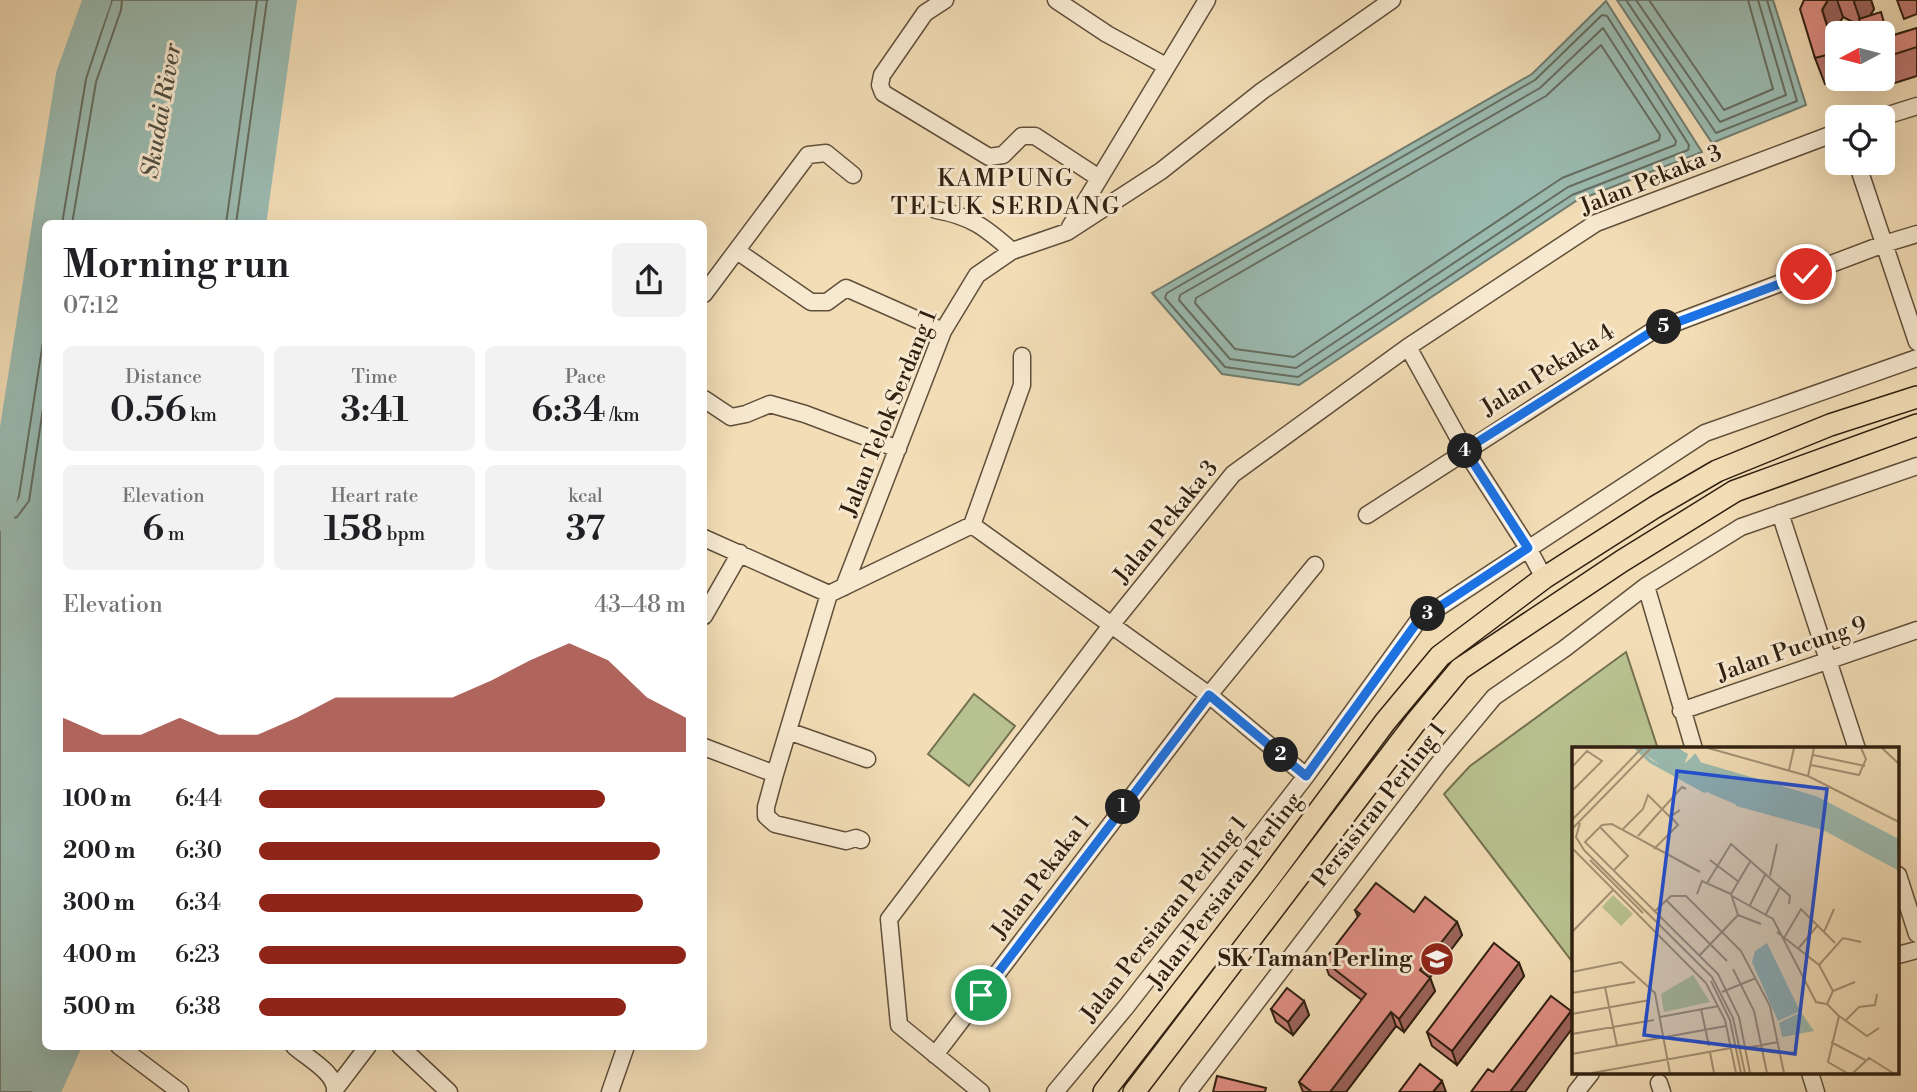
<!DOCTYPE html>
<html lang="en">
<head>
<meta charset="utf-8">
<style>
	body { margin:0; font-family:"Libre Bodoni",serif; background:#f2f2f2; color:#202124; height:100vh; display:flex; flex-direction:column; font-size:26px; white-space:nowrap }
	* { box-sizing:border-box; margin:0 }
	p { font-size:23px; color:#757577 }
	.icon { flex:none; width:38px; height:38px; fill:none; stroke:currentColor; stroke-width:2; stroke-linecap:round; stroke-linejoin:round }
	.map { position:relative; flex:1; overflow:hidden }
	.drawer { position:absolute; left:42px; top:220px; width:665px; height:830px; display:flex; flex-direction:column; background:#fff; border-radius:10px; box-shadow:0 7px 28px #0002 }
	.drawer>* { flex:none }
	.needle { width:46px; rotate:263deg }
	.fabs { position:absolute; left:1825px; top:21px; display:grid; gap:14px }
	.fabs a { display:grid; place-items:center; width:70px; height:70px; border-radius:10px; background:#fff; box-shadow:0 7px 28px #0002; font-size:35px }
	.pin { position:absolute; display:grid; place-items:center; width:60px; height:60px; color:#fff; margin:-30px; border:4px solid #fff; border-radius:50%; box-shadow:0 2px 7px #0007 }
	.km { position:absolute; width:35px; height:35px; margin:-18px; border-radius:50%; background:#222; color:#fff; font-size:19px; line-height:35px; text-align:center }
	.round { display:grid; place-items:center; flex:none; width:74px; height:74px; border-radius:10px; background:#f2f2f2 }
	.headline { display:flex; align-items:center; justify-content:space-between; height:119px; padding:0 21px }
	h1 { font-size:38px; font-weight:600; line-height:52px }
	.stats { display:grid; grid-template-columns:repeat(3,1fr); gap:10px; height:119px; padding:7px 21px }
	.stats div { display:grid; align-content:center; border-radius:10px; background:#f2f2f2; text-align:center }
	.stats b { font-size:35px; font-weight:600 }
	.stats small { font-size:19px; font-weight:400 }
	.stats p { font-size:19px }
	.chart { height:196px; padding:14px 21px }
	.chart p { display:flex; justify-content:space-between }
	.chart svg { width:100%; height:126px; margin-top:7px; fill:#8f2418; opacity:.7 }
	ul { padding:0 21px; list-style:none; font-size:23px }
	li { display:grid; grid-template-columns:112px 84px 1fr; align-items:center; height:52px }
	li i { height:18px; border-radius:9px; background:#8f2418 }
	.map>svg:first-child { display:block }
	.green { fill:#b8c290; stroke:#747150; stroke-width:2 }
	.water { fill:#9bbbb1; stroke:#707d71; stroke-width:2 }
	.lines { fill:none; stroke-linecap:round; stroke-linejoin:round }
	.shore { stroke:#666e61; stroke-width:2 }
	.river { stroke:#9bbbb1; stroke-width:28 }
	.minor-casing { stroke:#604f3a; stroke-width:19 }
	.major-casing { stroke:#302011; stroke-width:24 }
	.minor { stroke:#f7e9d0; stroke-width:16 }
	.major { stroke:#f2ddb6; stroke-width:21 }
	.wall { fill:#bf7970; stroke:#302011; stroke-width:2; fill-rule:evenodd }
	.shaded-wall { fill:#9b635b; stroke:#302011; stroke-width:2 }
	.building { fill:#de8d82; stroke:#302011; stroke-width:2 }
	.route-casing { stroke:#fff; stroke-width:14 }
	.route { stroke:#1a73e8; stroke-width:9 }
	.labels { text-anchor:middle; dominant-baseline:central; stroke-width:6; stroke-linejoin:round; paint-order:stroke }
	.street-label { font-size:23px; fill:#302011; stroke:#f7e9d0 }
	.poi-label { font-size:23px; font-weight:bold; fill:#302011; stroke:#f7e9d0; text-anchor:end }
	.water-label { font-size:24px; font-style:italic; fill:#504e41; stroke:#f7e9d0 }
	.neighbourhood-label { font-size:24px; letter-spacing:2px; fill:#302011; stroke:#f7e9d0 }
	.inset-river { fill:none; stroke:#9bbbb1; stroke-width:3.5 }
	.inset-road { fill:none; stroke:#a49174; stroke-width:2 }
	.view { fill:#1d4ed8; fill-opacity:0.15; stroke:#1d4ed8; stroke-width:3.5 }
	.inset-edge { fill:none; stroke:#302011; stroke-width:3.5 }
</style>
</head>
<body>
<div class="map">
<svg width="1917" height="1092" viewBox="0 0 1917 1092">
	<rect width="100%" height="100%" fill="#f2ddb6"/>
	<filter id="stains"><feTurbulence type="fractalNoise" baseFrequency=".00286" numOctaves="4"/><feColorMatrix values="0 0 0 0 .2 0 0 0 0 .09 0 0 0 0 .02 0 0 0 .5 -.17"/></filter>
	<radialGradient id="worn" r=".72"><stop offset=".6" stop-color="#630" stop-opacity="0"/><stop offset="1" stop-color="#630" stop-opacity=".3"/></radialGradient>
	<path class="green" d="M1626 652 1658 749H1574V964L1444 794 1470 766Z
		M974 694 1015 726 969 786 928 754Z"/>
	<path class="water" d="M97 0H283L252 224H46L70 75Z
		M1617 0H1773L1806 105 1712 143Z
		M1606 1 1702 152 1576 201 1299 385 1222 374 1152 293 1532 74Z
		M45 225 46 1046 67 1047 46 1092H0V517Z"/>
	<g class="lines">
		<path class="shore" d="M1626 0 1716 133 1797 101 1767 0
			M1636 0 1720 122 1786 95 1758 0
			M1649 0 1724 110 1773 89 1748 0
			M1602 15 1607 16 1689 145 1688 150 1572 195 1298 377 1225 367 1165 298 1167 293 1535 80Z
			M1603 28 1676 141 1675 145 1568 187 1296 368 1230 359 1179 300 1180 295 1540 88Z
			M1601 45 1660 135 1659 140 1562 178 1294 357 1235 349 1195 303 1196 298 1546 96Z
			M53 224 77 77 103 0
			M62 224 86 79 112 0
			M72 224 96 82 121 10 122 0
			M226 224 257 0
			M236 224 267 0
			M245 224 276 0
			M0 502 7 500 10 495 46 268
			M0 510 13 507 19 496 46 322
			M0 521 17 517 29 501 46 389"/>
		<path class="river" d="M46 224 70 75 97 0
			M252 224 283 0
			M0 517 46 225
			M46 1092 67 1046"/>
		<g class="minor-casing">
			<path id="minor" d="M945 0 925 13 882 75 880 85 883 93 989 157 1003 155 1022 136H1035L1099 178
				M1056 0 1107 34 1166 66
				M1882 117 1917 106
				M1857 163 1917 342
				M936 210C971 216 986 228 1012 251
				M1070 227 1207 0
				M737 251 811 302H827L846 288 943 331
				M704 294 808 155 826 153 853 175
				M1408 347 1465 450 1528 548 1544 578
				M704 399 731 417 746 414 770 404 805 414 898 449
				M1780 513 1857 749
				M1367 515 1651 332 1884 244 1917 234
				M972 525 1209 695 1306 776
				M972 525 1022 385V356
				M704 538 829 594 972 525
				M1646 586 1694 749
				M844 587 943 331 977 275 1012 251 1067 232 1161 171 1262 91 1392 0
				M829 594 775 774 766 807V816L775 824 846 841 856 838 861 840
				M704 616 740 553
				M1681 711 1917 630
				M788 731 867 759
				M704 747 775 774
				M1898 875 1917 934
				M1898 955 1917 950
				M119 1046 180 1092
				M294 1046C307 1058 337 1073 335 1092
				M400 1046 449 1092
				M935 1055 1209 695 1315 565
				M1810 1073 1816 1092
				M1659 1083 1662 1092
				M336 1088 368 1046
				M610 1092 626 1046
				M981 1092 899 1025 889 919 1112 624 1233 474 1408 347 1596 223 1838 132
				M1055 1092 1126 1007 1306 776 1418 621 1705 433 1917 358
				M1188 1092 1439 763 1494 697 1564 649 1646 586 1741 527 1917 466
				M1576 1092 1591 1073"/>
		</g>
		<g class="major-casing">
			<path id="major" d="M1104 1092 1267 881 1385 722 1440 656 1544 578 1655 507 1717 471 1830 425 1917 397
				M1134 1092 1415 723 1460 669 1622 561 1735 491 1917 425"/>
		</g>
		<use href="#minor" class="minor"/>
		<use href="#major" class="major"/>
	</g>
	<path class="wall" d="M1804 0H1871L1874 9 1870 15 1890 36 1917 28V76L1882 87 1879 79H1883V33H1838V79H1843L1825 84 1815 58ZM1843 17 1855 23 1835 29Z
		M1897 0H1917V14L1904 19Z
		M1355 910 1414 912 1457 922 1462 935 1430 977 1435 991 1404 1032 1396 1026 1346 1092H1303L1299 1082 1362 1000 1329 975 1324 961 1358 917Z
		M1519 963 1524 976 1457 1065 1432 1046 1427 1032Z
		M1304 1001 1309 1015 1293 1035 1276 1022 1271 1009Z"/>
	<path class="shaded-wall" d="M1828 0H1837L1843 17 1832 36 1838 55 1822 10Z
		M1855 0H1871L1874 9 1863 28 1854 2Z
		M1457 922 1462 935 1425 984 1420 970Z
		M1519 963 1524 976 1457 1065 1452 1051Z
		M1430 978 1435 991 1404 1032 1399 1019Z
		M1304 1001 1309 1015 1293 1035 1288 1022Z
		M1571 1011 1574 1020V1026L1525 1092H1510Z
		M1391 1012 1396 1026 1346 1092H1330Z
		M1442 1081 1446 1092H1433Z"/>
	<path class="building" d="M1804 0H1828L1822 10 1829 32 1860 22 1859 19 1881 12 1888 37 1917 28V47L1883 58V33H1838V52L1815 58 1800 9Z
		M1376 883 1414 912 1425 897 1457 922 1420 970 1430 978 1399 1019 1391 1012 1330 1092H1312L1299 1082 1366 994 1324 961 1360 914 1355 910Z
		M1494 943 1519 963 1452 1051 1427 1032Z
		M1287 988 1304 1001 1288 1022 1271 1009Z
		M1551 996 1571 1011 1510 1092H1471L1488 1069 1493 1072Z
		M1420 1064 1442 1081 1433 1092H1399Z
		M1217 1076 1266 1088 1265 1092H1213Z"/>
	<g class="lines">
		<g class="route-casing">
			<path id="route" d="M981 995 1209 695 1306 776 1418 621 1528 548 1465 450 1651 332 1806 274"/>
		</g>
		<use href="#route" class="route"/>
	</g>
	<defs>
		<g id="school-disc" transform="scale(1.75)"><circle r="9.5" fill="#8f2418" stroke="#f7e9d0"/><path d="M0-5L7-2L0 1L-7-2ZM-4 1L0 2.5L4 1V4Q0 6-4 4Z" fill="#fff"/></g>
	</defs>
	<g fill-rule="evenodd">
		<use href="#school-disc" x="1437" y="959"/>
	</g>
	<g class="labels">
		<g class="street-label">
			<text transform="translate(1651 180) rotate(-22)">Jalan Pekaka 3</text>
			<text transform="translate(1548 370) rotate(-32)">Jalan Pekaka 4</text>
			<text transform="translate(889 413) rotate(-68)">Jalan Telok Serdang 1</text>
			<text transform="translate(1166 522) rotate(-51)">Jalan Pekaka 3</text>
			<text transform="translate(1792 649) rotate(-19)">Jalan Pucung 9</text>
			<text transform="translate(1379 805) rotate(-52)">Persisiran Perling 1</text>
			<text transform="translate(1041 877) rotate(-53)">Jalan Pekaka 1</text>
			<text transform="translate(1225 891) rotate(-53)">Jalan Persiaran Perling</text>
			<text transform="translate(1164 919) rotate(-52)">Jalan Persiaran Perling 1</text>
		</g>
		<g class="poi-label">
			<text x="1412" y="959">SK Taman Perling</text>
		</g>
		<g class="water-label">
			<text transform="translate(162 111) rotate(-80)">Skudai River</text>
		</g>
		<g class="neighbourhood-label">
			<text x="1006" y="179">KAMPUNG<tspan x="1006" dy="28">TELUK SERDANG</tspan></text>
		</g>
	</g>
	<g transform="translate(1572 747)">
		<rect width="327" height="327" fill="#f2ddb6"/>
		<path d="M41 148 61 167 49 179 30 160ZM121 228 138 255 92 265 89 247Z" fill="#b8c290"/>
		<path d="M64 1H103L114 8 113 19 123 9 128 17 244 51 327 94V122L251 81 170 60 116 37ZM195 196 228 264 206 274 180 215 183 204ZM229 265 242 284 210 290 207 276Z" fill="#9bbbb1"/>
		<path class="inset-river" d="M64 1 78 14 134 45M103 1 114 8 110 17 113 19 123 9 128 17 244 51 327 94M164 57 251 81 327 122"/>
		<path class="inset-road" d="M136 1 236 29 327 75M310 1 327 17M241 8 293 19M239 18 287 28 294 12 289 1M0 20 15 4 30 14 0 44M217 23 222 1M236 29 242 1M0 73 70 1M8 76 4 90 12 103 140 230 161 271 173 326M28 80 56 109 41 124M0 82 79 1M51 82 71 62 76 48 98 70 108 63M66 89 110 40 114 42M0 101 134 236 153 273 164 326M82 102 106 78 100 71M18 113 71 166M138 113 167 135M128 125 40 77 30 78 13 95 146 227 167 270 178 326M198 129 205 97M135 136 159 97 218 149 217 157M125 147 130 134 159 147M160 149 201 172 244 255 254 257M94 153 155 214M178 158 194 126M82 165 99 149H114L169 204 198 259 212 326M194 167 208 140M166 168 159 147 179 113M166 168 189 177M0 185 41 143M205 185 247 218 261 244 255 257 267 269 256 315 275 326M252 185 262 162M212 191 229 162 263 196M226 202 245 179M127 209 166 168M247 218 271 191 289 195M161 222 182 264 195 326M0 225 49 215 83 246 98 326M139 234 158 273 169 326M33 240 45 299M261 244 283 235M150 245 184 231M0 246 63 235M129 262 137 299M0 267 78 253M267 269 295 289 307 281M88 270 147 259M274 273 287 260 303 258 305 247M0 287 82 273M259 295 293 313M174 301 206 295M138 305 142 326M0 307 154 279M20 326 159 301M281 326 297 311 321 326"/>
		<path class="view" d="M105 24 255 42 223 307 72 288Z"/>
		<rect width="327" height="327" class="inset-edge"/>
	</g>
	<rect width="100%" height="100%" filter="url(#stains)"/>
	<rect width="100%" height="100%" fill="url(#worn)"/>
</svg>
<div class="fabs">
<a><svg class="needle" viewBox="-14 -14 28 28"><path d="M0-13l5 13h-10z" fill="#e53935"/><path d="M0 13l5-13h-10z" fill="#757577"/></svg></a>
<a><svg class="icon" aria-label="locate" viewBox="0 0 24 24"><circle cx="12" cy="12" r="6"/><path d="M12 2v4M12 18v4M2 12h4M18 12h4"/></svg></a>
</div>
<div class="pin" style="left:981px;top:995px;background:#1e9e55"><svg class="icon" aria-label="arrive" viewBox="0 0 24 24"><path d="M6 21V4h12l-3 4 3 4H6"/></svg></div>
<div class="pin" style="left:1806px;top:274px;background:#d93025"><svg class="icon" aria-label="check" viewBox="0 0 24 24"><path d="M5 12l5 5 9-10"/></svg></div>
<b class="km" style="left:1123px;top:807px">1</b>
<b class="km" style="left:1281px;top:755px">2</b>
<b class="km" style="left:1428px;top:614px">3</b>
<b class="km" style="left:1465px;top:451px">4</b>
<b class="km" style="left:1664px;top:327px">5</b>
<section class="drawer">
<div class="headline"><div><h1>Morning run</h1><p>07:12</p></div><a class="round"><svg class="icon" aria-label="share" viewBox="0 0 24 24"><path d="M12 15V3M7 8l5-5 5 5M5 13v7h14v-7"/></svg></a></div>
<div class="stats">
<div><p>Distance</p><b>0.56<small> km</small></b></div>
<div><p>Time</p><b>3:41</b></div>
<div><p>Pace</p><b>6:34<small> /km</small></b></div>
</div>
<div class="stats">
<div><p>Elevation</p><b>6<small> m</small></b></div>
<div><p>Heart rate</p><b>158<small> bpm</small></b></div>
<div><p>kcal</p><b>37</b></div>
</div>
<div class="chart"><p><span>Elevation</span>43–48 m</p>
<svg viewBox="0 0 160 44" preserveAspectRatio="none"><path d="M0 44V32L10 38L20 38L30 32L40 38L50 38L60 32L70 25L80 25L90 25L100 25L110 19L120 12L130 6L140 12L150 25L160 32V44z"/></svg>
</div>
<ul>
<li><b>100 m</b>6:44<i style="width:81%"></i></li>
<li><b>200 m</b>6:30<i style="width:94%"></i></li>
<li><b>300 m</b>6:34<i style="width:90%"></i></li>
<li><b>400 m</b>6:23<i style="width:100%"></i></li>
<li><b>500 m</b>6:38<i style="width:86%"></i></li>
</ul>
</section>
</div>
</body>
</html>
